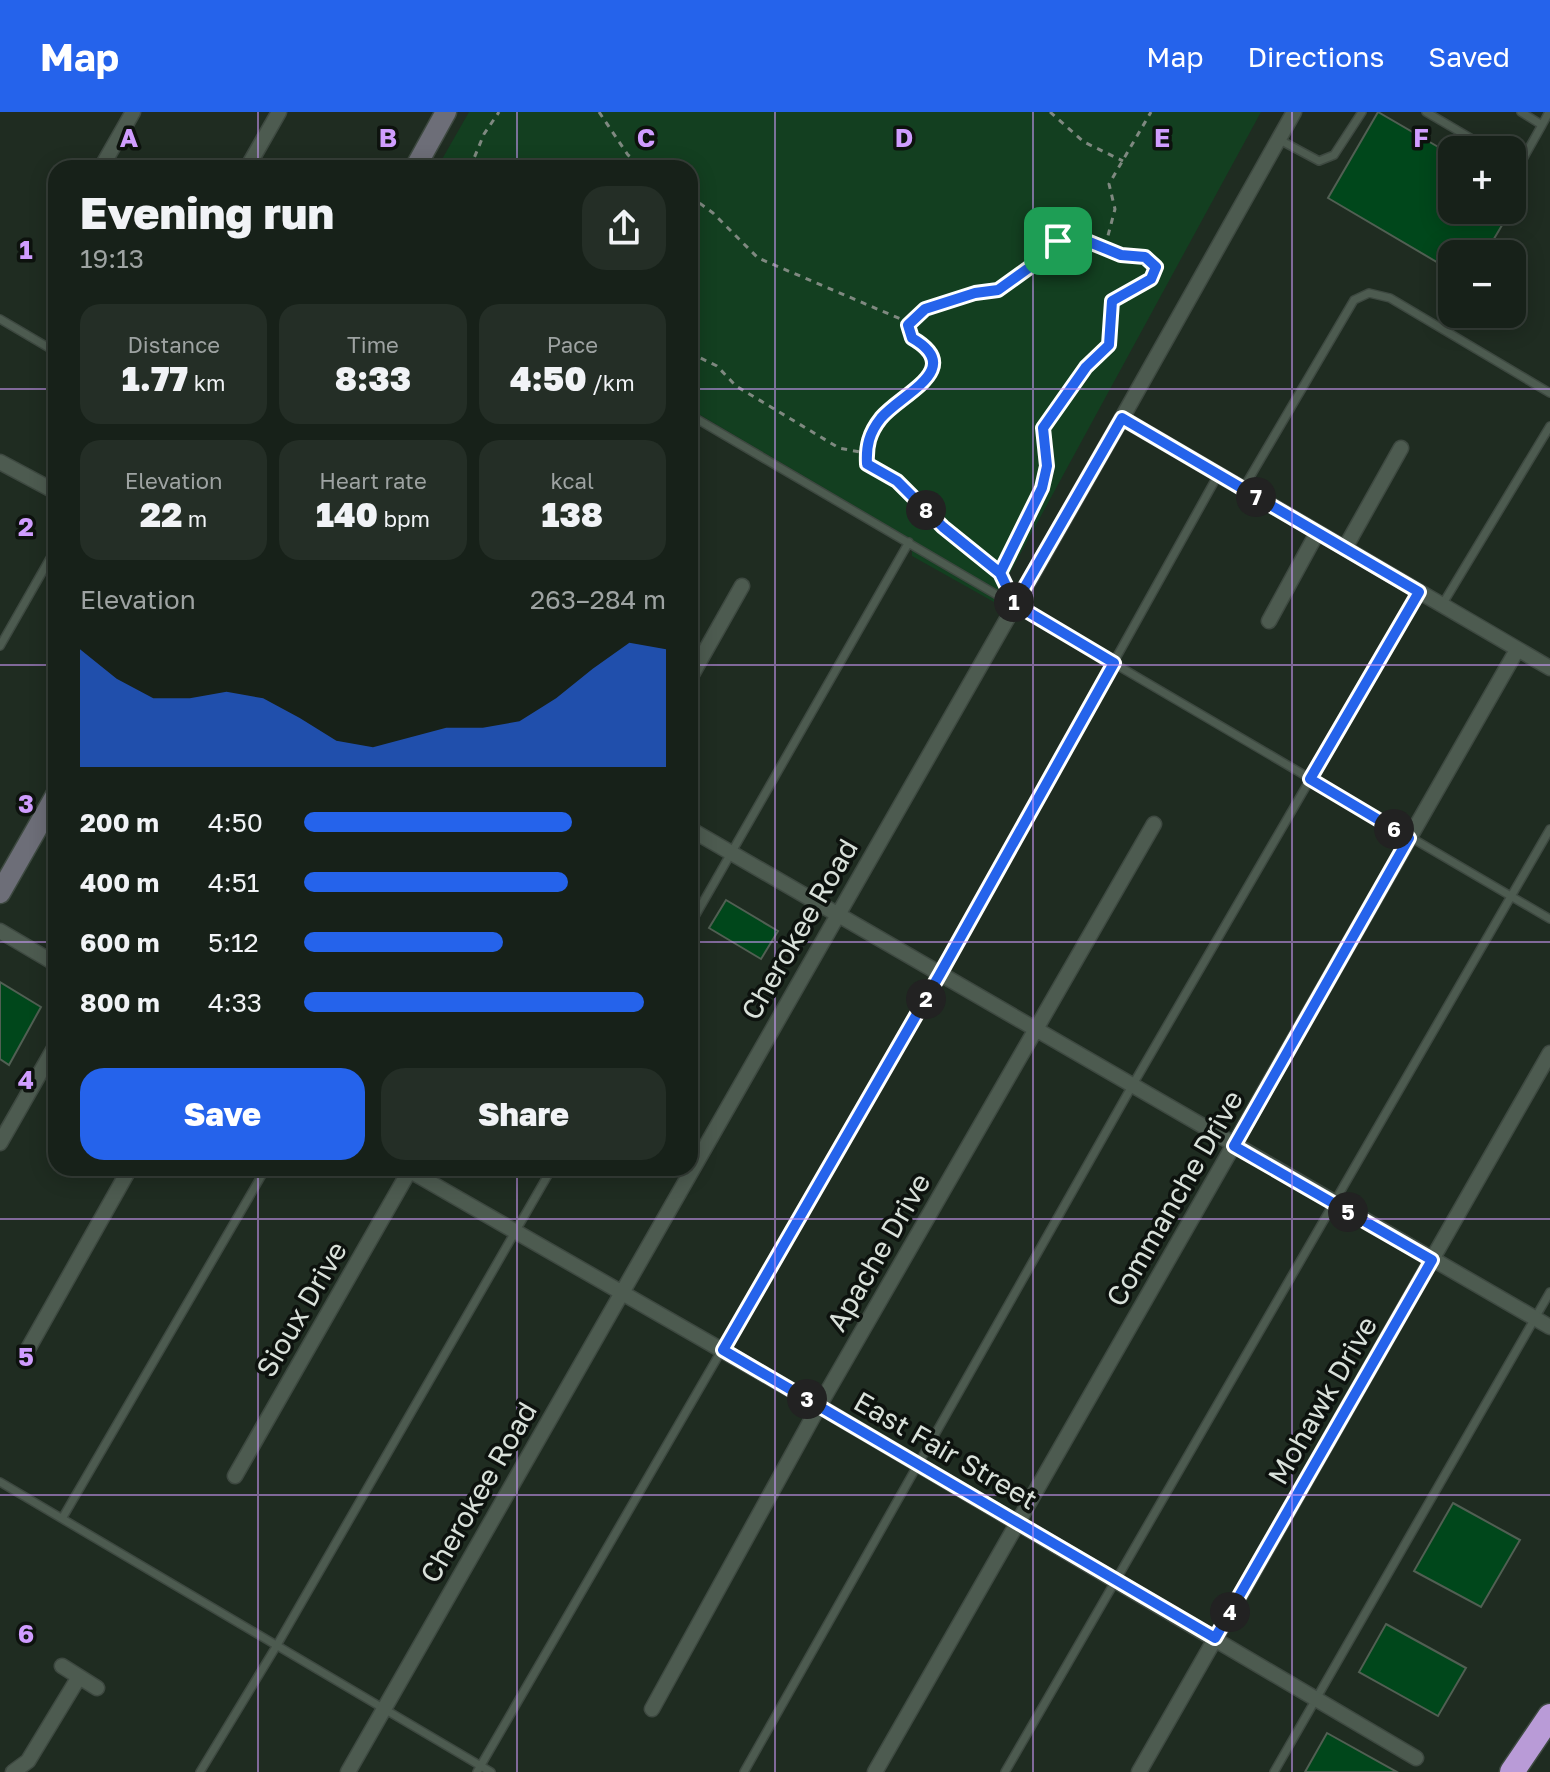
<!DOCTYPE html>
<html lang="en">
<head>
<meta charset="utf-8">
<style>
	body { margin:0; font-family:"Golos Text",sans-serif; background:#242e26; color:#f1f3f6; height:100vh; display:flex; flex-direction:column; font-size:30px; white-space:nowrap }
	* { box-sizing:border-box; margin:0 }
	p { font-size:26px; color:#9ea3a2 }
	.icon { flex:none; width:44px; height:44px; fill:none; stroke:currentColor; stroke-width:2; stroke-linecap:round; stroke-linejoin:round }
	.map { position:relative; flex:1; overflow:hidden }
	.panel { position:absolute; left:48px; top:48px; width:650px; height:1016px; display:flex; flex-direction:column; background:#172119; border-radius:24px; box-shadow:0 4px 20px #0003,0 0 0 2px #363e38 }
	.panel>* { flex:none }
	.tools { position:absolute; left:1438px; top:24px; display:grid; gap:16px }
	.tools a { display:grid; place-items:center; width:88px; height:88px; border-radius:16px; background:#172119; box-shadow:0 4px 20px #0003,0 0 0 2px #363e38; font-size:40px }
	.pin { position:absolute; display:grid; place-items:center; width:68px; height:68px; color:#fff; margin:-34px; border-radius:16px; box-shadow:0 4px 12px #0006 }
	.km { position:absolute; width:40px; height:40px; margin:-20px; border-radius:50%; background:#222; color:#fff; font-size:22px; line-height:40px; text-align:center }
	.round { display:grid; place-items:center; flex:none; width:84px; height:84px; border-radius:24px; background:#242e26 }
	.summary { display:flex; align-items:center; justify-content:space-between; height:136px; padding:0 32px }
	h1 { font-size:44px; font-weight:800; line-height:60px }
	.stats { display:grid; grid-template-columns:repeat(3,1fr); gap:12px; height:136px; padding:8px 32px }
	.stats div { display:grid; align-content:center; border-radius:20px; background:#242e26; text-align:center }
	.stats b { font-size:34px; font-weight:800 }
	.stats small { font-size:22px; font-weight:400 }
	.stats p { font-size:22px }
	.chart { height:224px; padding:16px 32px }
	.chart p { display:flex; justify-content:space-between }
	.chart svg { width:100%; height:144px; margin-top:8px; fill:#2563eb; opacity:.7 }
	.cta { display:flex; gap:16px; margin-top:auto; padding:16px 32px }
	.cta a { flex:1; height:92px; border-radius:24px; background:#2563eb; color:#fff; font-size:32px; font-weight:800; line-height:92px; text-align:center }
	.cta a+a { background:#242e26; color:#f1f3f6 }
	ul { padding:0 32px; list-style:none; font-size:26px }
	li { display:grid; grid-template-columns:128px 96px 1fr; align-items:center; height:60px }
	li i { height:20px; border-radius:10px; background:#2563eb }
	header { display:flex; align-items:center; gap:48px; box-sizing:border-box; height:112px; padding:0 40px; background:#2563eb; color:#fff }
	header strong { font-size:38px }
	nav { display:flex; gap:44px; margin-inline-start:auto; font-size:28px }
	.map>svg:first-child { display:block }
	.green { fill:#133f20 }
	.building { fill:#00471b; stroke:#515f53; stroke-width:2 }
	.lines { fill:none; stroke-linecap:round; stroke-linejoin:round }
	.lane-casing { stroke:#3e4941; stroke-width:10 }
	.street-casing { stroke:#3e4941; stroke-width:17 }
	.secondary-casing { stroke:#3e4941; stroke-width:23 }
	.highway-casing { stroke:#3e4941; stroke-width:27 }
	.path { stroke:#7f8980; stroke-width:3; stroke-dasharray:6 6; stroke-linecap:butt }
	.lane { stroke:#4d5b50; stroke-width:7 }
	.street { stroke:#4d5b50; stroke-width:14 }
	.secondary { stroke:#6d6e78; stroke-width:20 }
	.highway { stroke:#b99bd7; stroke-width:24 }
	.route-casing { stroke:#fff; stroke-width:16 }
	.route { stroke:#2563eb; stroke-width:10 }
	.grid { fill:none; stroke:#d09dff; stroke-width:2; stroke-opacity:0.55 }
	.labels { text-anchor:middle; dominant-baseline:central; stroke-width:7; stroke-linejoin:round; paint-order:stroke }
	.street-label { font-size:28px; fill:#d9e1da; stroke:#0d120e }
	.grid-label { font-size:26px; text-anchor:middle; font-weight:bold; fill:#d09dff; stroke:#0d120e; stroke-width:7; stroke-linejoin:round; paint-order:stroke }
</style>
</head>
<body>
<header>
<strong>Map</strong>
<nav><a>Map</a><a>Directions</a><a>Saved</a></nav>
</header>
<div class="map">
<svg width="1550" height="1660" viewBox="0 0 1550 1660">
	<rect width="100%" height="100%" fill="#1f2c21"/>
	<path class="green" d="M469 0H1261L994 490 912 444V428L690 297V56H437Z"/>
	<path class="building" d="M1378 0 1452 43V98H1511L1485 142H1452V159L1328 86Z
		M726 788 778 819 761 847 709 816Z
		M0 870 41 895 9 953 0 947Z
		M1453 1391 1520 1428 1481 1495 1414 1459Z
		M1386 1512 1466 1556 1438 1604 1359 1560Z
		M1327 1621 1397 1660H1305Z"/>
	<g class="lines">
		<g class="lane-casing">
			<path id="lane" d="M1426 0 1491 38
				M1521 0 1542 13 1549 0
				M1278 27 1319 49 1334 43 1362 0
				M1512 50 1519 54 1542 13
				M0 207 56 240
				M690 303 1550 807
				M1243 377 1354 188 1369 181 1390 186 1550 281
				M1442 493 1550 314
				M0 534 56 436
				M690 813 909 430
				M0 1370 491 1660
				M63 1405 266 1056
				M200 1660 277 1533 552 1056
				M477 1660 940 862 1218 363
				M744 1660 1132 974 1419 480
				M1005 1660 1550 717
				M1274 1660 1550 1180"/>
		</g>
		<g class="street-casing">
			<path id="street" d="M101 56 133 0
				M247 56 279 0
				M1122 306 1550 556
				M0 350 56 380
				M1345 436 1401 336
				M1269 509 1317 421
				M690 566 742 474
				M690 717 1550 1215
				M0 819 56 852
				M0 1031 56 933
				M405 1056 819 1294 1416 1646
				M28 1237 130 1056
				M235 1364 411 1056
				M62 1554 97 1576
				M652 1597 819 1294 1154 712
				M13 1660 28 1649 79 1565
				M348 1660 1122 306 1294 0
				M875 1660 1517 538
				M1139 1660 1550 941"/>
		</g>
		<g class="secondary-casing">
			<path id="secondary" d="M415 56 446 0
				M0 781 56 683"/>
		</g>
		<g class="highway-casing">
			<path id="highway" d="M1512 1660 1550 1604"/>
		</g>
		<path class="path" d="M599 0 628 43 646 56
			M1050 0 1084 30 1123 49
			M470 56 484 22 499 0
			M690 84 713 101 758 146 910 211
			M1105 135 1115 97 1109 72 1151 0
			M690 241 717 254 736 274 839 336 865 341
			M1000 461 943 415 897 369 867 352 866 329 881 306 932 263 934 252 928 235 912 226 908 213 925 197 975 181 998 178 1030 155 1058 129 1077 125 1121 143 1145 145 1156 155 1151 167 1112 189 1109 233 1086 255 1043 316 1047 354 1042 376 1000 461 1006 474"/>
		<use href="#lane" class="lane"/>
		<use href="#street" class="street"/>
		<use href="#secondary" class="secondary"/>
		<use href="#highway" class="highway"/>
	</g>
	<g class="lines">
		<g class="route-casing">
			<path id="route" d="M1058 129 1077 125 1121 143 1145 145 1156 155 1151 167 1112 189 1109 233 1086 255 1043 316 1047 354 1042 376 1000 461 1015 492 1114 551 940 862 723 1238 1215 1526 1432 1148 1234 1034 1409 726 1310 667 1419 480 1122 306 1015 492 1000 461 943 415 897 369 867 352C866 334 869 321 881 306 902 281 966 257 912 226L908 213 925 197 975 181 998 178 1030 155 1058 129"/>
		</g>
		<use href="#route" class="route"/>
	</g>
	<path class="grid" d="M258 0V56M517 0V56M775 0V1660M1033 0V1660M1292 0V1660M0 277H56M690 277H1550M0 553H56M690 553H1550M0 830H56M690 830H1550M258 1056V1660M517 1056V1660M0 1107H1550M0 1383H1550"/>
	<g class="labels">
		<g class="street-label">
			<text transform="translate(799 817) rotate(-60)">Cherokee Road</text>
			<text transform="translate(1174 1086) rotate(-60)">Commanche Drive</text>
			<text transform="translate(878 1140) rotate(-60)">Apache Drive</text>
			<text transform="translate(301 1197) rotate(-60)">Sioux Drive</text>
			<text transform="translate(1322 1288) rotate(-60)">Mohawk Drive</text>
			<text transform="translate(946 1338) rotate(30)">East Fair Street</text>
			<text transform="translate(478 1380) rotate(-60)">Cherokee Road</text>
		</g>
	</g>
	<g class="grid-label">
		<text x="129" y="35">A</text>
		<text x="388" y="35">B</text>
		<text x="646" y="35">C</text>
		<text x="904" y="35">D</text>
		<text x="1162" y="35">E</text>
		<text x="1421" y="35">F</text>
		<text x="26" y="147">1</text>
		<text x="26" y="424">2</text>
		<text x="26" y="701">3</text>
		<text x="26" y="977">4</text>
		<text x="26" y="1254">5</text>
		<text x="26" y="1531">6</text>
	</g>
</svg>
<div class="tools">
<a>+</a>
<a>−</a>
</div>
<div class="pin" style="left:1058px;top:129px;background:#1e9e55"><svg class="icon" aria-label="arrive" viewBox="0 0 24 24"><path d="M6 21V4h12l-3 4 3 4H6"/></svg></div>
<b class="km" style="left:1014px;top:490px">1</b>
<b class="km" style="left:926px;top:887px">2</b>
<b class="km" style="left:807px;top:1287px">3</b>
<b class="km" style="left:1230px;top:1500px">4</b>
<b class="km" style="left:1348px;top:1100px">5</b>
<b class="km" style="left:1394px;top:717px">6</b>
<b class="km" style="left:1256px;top:385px">7</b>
<b class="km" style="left:926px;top:398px">8</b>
<section class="panel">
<div class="summary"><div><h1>Evening run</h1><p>19:13</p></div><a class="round"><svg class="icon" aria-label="share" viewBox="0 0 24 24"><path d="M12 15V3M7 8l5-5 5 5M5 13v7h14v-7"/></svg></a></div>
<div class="stats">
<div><p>Distance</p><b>1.77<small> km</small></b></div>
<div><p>Time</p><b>8:33</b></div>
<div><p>Pace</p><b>4:50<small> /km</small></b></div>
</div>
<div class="stats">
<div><p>Elevation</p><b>22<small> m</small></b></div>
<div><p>Heart rate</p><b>140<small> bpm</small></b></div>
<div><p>kcal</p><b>138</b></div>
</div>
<div class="chart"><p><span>Elevation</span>263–284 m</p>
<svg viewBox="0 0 160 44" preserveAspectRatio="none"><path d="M0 44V8L10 17L20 23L30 23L40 21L50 23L60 29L70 36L80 38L90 35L100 32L110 32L120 30L130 23L140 14L150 6L160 8V44z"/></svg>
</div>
<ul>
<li><b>200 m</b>4:50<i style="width:74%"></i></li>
<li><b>400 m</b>4:51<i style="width:73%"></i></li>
<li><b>600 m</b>5:12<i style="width:55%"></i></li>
<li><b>800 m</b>4:33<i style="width:94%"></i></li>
</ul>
<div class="cta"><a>Save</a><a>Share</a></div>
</section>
</div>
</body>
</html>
